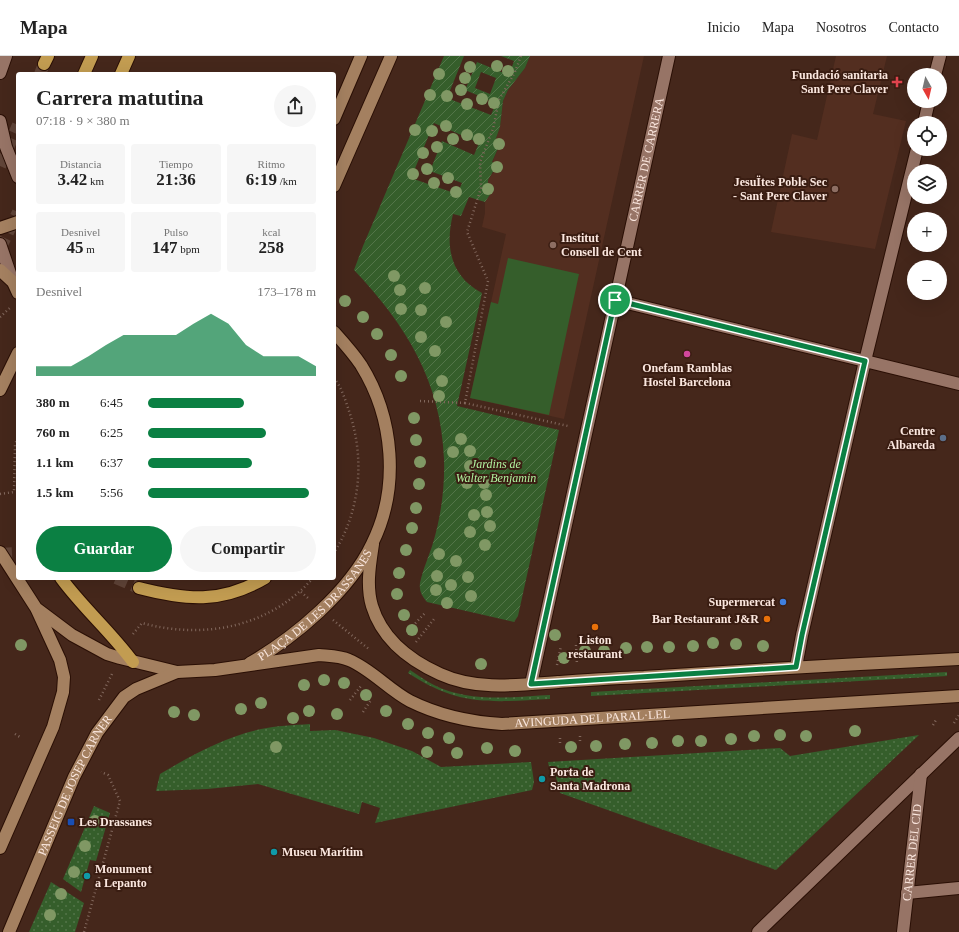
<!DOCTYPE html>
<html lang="es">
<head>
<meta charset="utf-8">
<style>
	body { margin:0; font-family:"Times New Roman",serif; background:#f6f6f6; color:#222; height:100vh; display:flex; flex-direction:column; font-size:15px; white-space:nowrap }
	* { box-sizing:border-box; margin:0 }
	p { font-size:13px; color:#767676 }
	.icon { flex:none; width:22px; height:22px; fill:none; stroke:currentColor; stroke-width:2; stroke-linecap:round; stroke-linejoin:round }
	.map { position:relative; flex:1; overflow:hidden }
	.details { position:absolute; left:16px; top:16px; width:320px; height:508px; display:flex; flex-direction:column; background:#fff; border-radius:4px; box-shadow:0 4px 16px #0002 }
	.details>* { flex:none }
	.needle { width:26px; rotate:172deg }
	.controls { position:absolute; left:907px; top:12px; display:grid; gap:8px }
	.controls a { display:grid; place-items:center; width:40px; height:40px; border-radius:50%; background:#fff; box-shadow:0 4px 16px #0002; font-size:20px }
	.pin { position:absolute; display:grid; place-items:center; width:34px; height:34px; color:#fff; margin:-17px; border:2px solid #fff; border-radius:50%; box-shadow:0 1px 4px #0007 }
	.round { display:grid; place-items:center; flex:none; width:42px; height:42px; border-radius:21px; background:#f6f6f6 }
	.summary { display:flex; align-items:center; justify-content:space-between; height:68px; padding:0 20px }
	h1 { font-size:22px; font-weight:700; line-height:30px }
	.metrics { display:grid; grid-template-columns:repeat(3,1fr); gap:6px; height:68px; padding:4px 20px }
	.metrics div { display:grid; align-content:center; border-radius:4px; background:#f6f6f6; text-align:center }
	.metrics b { font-size:17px; font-weight:700 }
	.metrics small { font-size:11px; font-weight:400 }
	.metrics p { font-size:11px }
	.chart { height:112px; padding:8px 20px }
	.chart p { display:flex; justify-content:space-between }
	.chart svg { width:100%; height:72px; margin-top:4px; fill:#0b8043; opacity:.7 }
	.action { display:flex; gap:8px; margin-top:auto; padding:8px 20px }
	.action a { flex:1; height:46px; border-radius:24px; background:#0b8043; color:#fff; font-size:16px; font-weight:700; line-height:46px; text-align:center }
	.action a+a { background:#f6f6f6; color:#222 }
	ul { padding:0 20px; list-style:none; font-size:13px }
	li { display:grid; grid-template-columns:64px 48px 1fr; align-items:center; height:30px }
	li i { height:10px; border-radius:5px; background:#0b8043 }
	header { display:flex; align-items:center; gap:24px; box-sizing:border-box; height:56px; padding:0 20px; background:#fff; border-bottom:1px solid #e0e0e0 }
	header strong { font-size:19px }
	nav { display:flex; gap:22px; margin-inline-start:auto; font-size:14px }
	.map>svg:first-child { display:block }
	.built { fill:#532e20 }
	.grass { fill:url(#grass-dots) }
	.garden { fill:url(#garden-furrows); fill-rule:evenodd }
	.pitch { fill:#355e2b }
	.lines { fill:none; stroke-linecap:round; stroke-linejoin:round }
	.highway-tunnel { stroke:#604438; stroke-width:12; stroke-dasharray:12 6; stroke-linecap:butt }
	.street-casing { stroke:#2a0f05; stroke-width:14 }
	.secondary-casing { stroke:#2a0f05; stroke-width:14 }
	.highway-casing { stroke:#2a0f05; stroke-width:14 }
	.path { stroke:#82685d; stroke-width:2.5; stroke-dasharray:1 3; stroke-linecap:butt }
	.street { stroke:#977466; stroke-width:12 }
	.secondary { stroke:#a48060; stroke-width:12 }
	.highway { stroke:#c29c51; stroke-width:12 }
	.tree { fill:#809864 }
	.route-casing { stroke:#fff; stroke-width:8 }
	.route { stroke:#0b8043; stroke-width:5 }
	.health-dot { fill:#e0444e; stroke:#3a1d12; stroke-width:1.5 }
	.education-dot { fill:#8d6e63; stroke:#3a1d12; stroke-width:1.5 }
	.hotel-dot { fill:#d1479c; stroke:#3a1d12; stroke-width:1.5 }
	.service-dot { fill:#5c6f8a; stroke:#3a1d12; stroke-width:1.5 }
	.shop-dot { fill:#3f7fe0; stroke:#3a1d12; stroke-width:1.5 }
	.food-dot { fill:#e8710a; stroke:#3a1d12; stroke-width:1.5 }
	.culture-dot { fill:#0f9aa8; stroke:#3a1d12; stroke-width:1.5 }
	.transit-dot { fill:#1a4fb4; stroke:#3a1d12; stroke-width:1.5 }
	.labels { text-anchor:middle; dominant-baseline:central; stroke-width:4; stroke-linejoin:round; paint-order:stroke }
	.poi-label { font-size:12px; font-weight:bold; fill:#fbe7df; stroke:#3a1d12; text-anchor:end }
	.street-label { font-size:12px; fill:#fbe7df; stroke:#3a1d12 }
	.park-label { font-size:12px; font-style:italic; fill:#b0f4a0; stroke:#3a1d12 }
</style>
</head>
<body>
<header>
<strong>Mapa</strong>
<nav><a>Inicio</a><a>Mapa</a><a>Nosotros</a><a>Contacto</a></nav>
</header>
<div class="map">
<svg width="959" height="876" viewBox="0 0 959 876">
	<defs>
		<pattern id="grass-dots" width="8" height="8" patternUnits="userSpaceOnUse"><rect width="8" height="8" fill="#355e2b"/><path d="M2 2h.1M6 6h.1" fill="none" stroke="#537549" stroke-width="1.8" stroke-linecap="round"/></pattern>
		<pattern id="garden-furrows" width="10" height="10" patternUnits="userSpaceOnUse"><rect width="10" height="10" fill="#355e2b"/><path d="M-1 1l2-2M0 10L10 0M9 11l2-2" fill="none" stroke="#537549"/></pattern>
	</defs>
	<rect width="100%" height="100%" fill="#45271b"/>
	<path class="built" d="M530 0H644L564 363 470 342 506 178 482 171 485 157V146L491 137 488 129V124L495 114 492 107 499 90 494 88 500 71 503 45 508 34 525 12Z
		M836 0H887L873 58 906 65 875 193 771 176 792 78 817 84Z"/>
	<path class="grass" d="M410 614C418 619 426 625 434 629 470 647 511 641 550 639V643C491 646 460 651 408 617Z
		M947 616V620L591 640V636Z
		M310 668V675L335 674 374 682 412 695 441 711 531 706 534 726 532 734 375 767 380 752 362 746 359 758 258 728 207 733 156 735 160 718C192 699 224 681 261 673 276 670 294 669 310 668Z
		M919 679 776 814 560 737 556 721H551L548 706 780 692 790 700Z
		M94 750 110 757 96 805 90 804 81 836 63 823Z
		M51 826 84 847 75 876H29Z"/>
	<path class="garden" d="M444 0H464L447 42 491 59 496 47 465 34 477 6 509 19 514 5 501 0H530L525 12 508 34 503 45 500 71 494 88 499 90 492 106 497 109 488 124V129L491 137 485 146 469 141 461 160 453 158C445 190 450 220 482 237L457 350 559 374 518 560 514 566 427 546C422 540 419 535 420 527 423 513 429 500 433 487 441 460 445 431 444 403 441 325 406 269 354 214L363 190ZM481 16 496 22 490 38 475 32ZM434 67 479 87 474 99 442 85 430 115 462 127 457 138 411 122Z"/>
	<path class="pitch" d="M508 202 579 218 549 359 470 342 491 246 498 248Z"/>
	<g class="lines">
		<path class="highway-tunnel" d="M40 18 44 8
			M0 110 18 69
			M0 193 18 156
			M0 498 18 497
			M116 522 139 532"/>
		<g class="street-casing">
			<g id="street">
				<path d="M0 17 6 0"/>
				<path d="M935 19 940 0"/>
				<path d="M0 65 6 91 18 121"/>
				<path d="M924 67 929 45"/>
				<path d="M0 188 13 226"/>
				<path d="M615 244 959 328"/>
				<path d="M796 611 802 579 865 305 917 93"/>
				<path id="s1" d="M531 628 669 0"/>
				<path d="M907 837 959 832"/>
				<path d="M758 876 959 682"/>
				<path id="s2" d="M903 876 921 718"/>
			</g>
		</g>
		<g class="secondary-casing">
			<g id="secondary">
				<path d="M334 63 361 0"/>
				<path d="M334 130 391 0"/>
				<path d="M0 172 18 166"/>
				<path d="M0 214 13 226 18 237"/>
				<path d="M0 334 18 297"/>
				<path d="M373 488C370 508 366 530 372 550 382 583 409 604 440 618 477 635 519 629 558 626 587 624 615 622 644 621 749 614 854 608 959 603"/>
				<path id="s3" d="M0 496 36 552 72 579 107 598 120 602 177 616 215 614 319 599C329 600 340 600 349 604 371 613 389 634 410 645 440 660 469 666 502 668L959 640"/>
				<path id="s4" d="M250 607C295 581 349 536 372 488 400 432 394 362 361 309 353 297 343 286 334 276"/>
				<path d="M0 792 53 671 63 636 64 621 60 604 37 554"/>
				<path id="s5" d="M9 876 74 721 97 677 124 641 136 633 177 616"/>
			</g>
		</g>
		<g class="highway-casing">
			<path id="highway" d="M44 8 48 0
				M84 18 92 0
				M121 18 129 0
				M61 522C83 552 111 576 133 606
				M139 532C186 544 221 548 265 522"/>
		</g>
		<path class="path" d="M521 0 515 16 499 44 493 73 480 106 481 132 467 176 488 225 465 347 568 370
			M334 167 336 168
			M0 261 11 251
			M334 322C342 332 346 346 350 358 365 405 360 455 334 497
			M420 345 465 347
			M0 438 14 436 15 389 18 380
			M301 536 308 542
			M333 564 370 594
			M407 576 425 557
			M133 578 142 567C204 584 270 571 313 522
			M416 586 434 563
			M576 589 577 609
			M557 609 561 590
			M99 644 113 616
			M350 644 361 630
			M363 656 371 644
			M954 667 959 659
			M933 669 936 664
			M15 678 20 681
			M580 680V686
			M560 682V688
			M84 876 120 745 108 719 101 716"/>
		<use href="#street" class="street"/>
		<use href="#secondary" class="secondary"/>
		<use href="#highway" class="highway"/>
	</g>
	<g class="tree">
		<circle cx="497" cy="10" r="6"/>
		<circle cx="470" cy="11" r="6"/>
		<circle cx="508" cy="15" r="6"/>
		<circle cx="439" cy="18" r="6"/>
		<circle cx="465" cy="22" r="6"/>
		<circle cx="461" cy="34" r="6"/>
		<circle cx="430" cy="39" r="6"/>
		<circle cx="447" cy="40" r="6"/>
		<circle cx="482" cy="43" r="6"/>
		<circle cx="494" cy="47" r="6"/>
		<circle cx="467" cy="48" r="6"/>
		<circle cx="446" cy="70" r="6"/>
		<circle cx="415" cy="74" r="6"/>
		<circle cx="432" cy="75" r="6"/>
		<circle cx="467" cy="79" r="6"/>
		<circle cx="453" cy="83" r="6"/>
		<circle cx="479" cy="83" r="6"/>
		<circle cx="499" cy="88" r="6"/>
		<circle cx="437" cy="91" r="6"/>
		<circle cx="423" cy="97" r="6"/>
		<circle cx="497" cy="111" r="6"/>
		<circle cx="427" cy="113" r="6"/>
		<circle cx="413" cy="118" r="6"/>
		<circle cx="448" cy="122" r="6"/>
		<circle cx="434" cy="127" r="6"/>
		<circle cx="488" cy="133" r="6"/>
		<circle cx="456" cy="136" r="6"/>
		<circle cx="394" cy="220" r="6"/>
		<circle cx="425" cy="232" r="6"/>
		<circle cx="400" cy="234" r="6"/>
		<circle cx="345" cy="245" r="6"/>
		<circle cx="401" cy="253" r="6"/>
		<circle cx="421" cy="254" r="6"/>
		<circle cx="363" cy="261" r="6"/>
		<circle cx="446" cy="266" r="6"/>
		<circle cx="377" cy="278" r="6"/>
		<circle cx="421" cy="281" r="6"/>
		<circle cx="435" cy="295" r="6"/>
		<circle cx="391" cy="299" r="6"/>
		<circle cx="401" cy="320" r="6"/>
		<circle cx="442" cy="325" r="6"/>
		<circle cx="439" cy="340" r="6"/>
		<circle cx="414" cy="362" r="6"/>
		<circle cx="461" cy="383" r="6"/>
		<circle cx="416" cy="384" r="6"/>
		<circle cx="470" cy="395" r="6"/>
		<circle cx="453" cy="396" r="6"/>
		<circle cx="420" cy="406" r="6"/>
		<circle cx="470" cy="410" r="6"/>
		<circle cx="467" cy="427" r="6"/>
		<circle cx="484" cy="427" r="6"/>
		<circle cx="419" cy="428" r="6"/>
		<circle cx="486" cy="439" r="6"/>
		<circle cx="416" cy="452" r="6"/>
		<circle cx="487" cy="456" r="6"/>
		<circle cx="474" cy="459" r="6"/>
		<circle cx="490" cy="470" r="6"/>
		<circle cx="412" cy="472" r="6"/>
		<circle cx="470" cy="476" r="6"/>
		<circle cx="485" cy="489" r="6"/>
		<circle cx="406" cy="494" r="6"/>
		<circle cx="439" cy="498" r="6"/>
		<circle cx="456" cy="505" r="6"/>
		<circle cx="399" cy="517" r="6"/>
		<circle cx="437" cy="520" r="6"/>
		<circle cx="468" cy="521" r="6"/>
		<circle cx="451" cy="529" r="6"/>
		<circle cx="436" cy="534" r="6"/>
		<circle cx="397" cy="538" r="6"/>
		<circle cx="471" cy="540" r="6"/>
		<circle cx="447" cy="547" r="6"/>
		<circle cx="404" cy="559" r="6"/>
		<circle cx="412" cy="574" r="6"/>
		<circle cx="555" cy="579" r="6"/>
		<circle cx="713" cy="587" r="6"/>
		<circle cx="736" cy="588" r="6"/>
		<circle cx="21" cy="589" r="6"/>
		<circle cx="693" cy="590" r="6"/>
		<circle cx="763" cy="590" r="6"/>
		<circle cx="647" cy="591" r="6"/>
		<circle cx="669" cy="591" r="6"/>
		<circle cx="626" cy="592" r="6"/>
		<circle cx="585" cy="595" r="6"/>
		<circle cx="604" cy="595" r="6"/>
		<circle cx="564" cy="602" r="6"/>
		<circle cx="481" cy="608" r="6"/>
		<circle cx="324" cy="624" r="6"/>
		<circle cx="344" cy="627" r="6"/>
		<circle cx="304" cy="629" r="6"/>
		<circle cx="366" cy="639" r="6"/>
		<circle cx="261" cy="647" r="6"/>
		<circle cx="241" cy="653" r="6"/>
		<circle cx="309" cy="655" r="6"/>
		<circle cx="386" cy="655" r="6"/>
		<circle cx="174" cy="656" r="6"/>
		<circle cx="337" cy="658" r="6"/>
		<circle cx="194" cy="659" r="6"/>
		<circle cx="293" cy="662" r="6"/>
		<circle cx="408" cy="668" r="6"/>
		<circle cx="855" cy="675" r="6"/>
		<circle cx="428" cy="677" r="6"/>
		<circle cx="780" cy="679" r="6"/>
		<circle cx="754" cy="680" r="6"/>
		<circle cx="806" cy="680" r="6"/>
		<circle cx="449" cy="682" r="6"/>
		<circle cx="731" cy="683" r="6"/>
		<circle cx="678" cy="685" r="6"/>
		<circle cx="701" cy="685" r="6"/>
		<circle cx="652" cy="687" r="6"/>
		<circle cx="625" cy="688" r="6"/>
		<circle cx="596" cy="690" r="6"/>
		<circle cx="276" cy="691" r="6"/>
		<circle cx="571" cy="691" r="6"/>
		<circle cx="487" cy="692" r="6"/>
		<circle cx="515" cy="695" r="6"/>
		<circle cx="427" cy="696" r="6"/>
		<circle cx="457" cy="697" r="6"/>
		<circle cx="95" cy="765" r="6"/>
		<circle cx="85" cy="790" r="6"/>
		<circle cx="74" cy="816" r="6"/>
		<circle cx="61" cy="838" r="6"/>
		<circle cx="50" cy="859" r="6"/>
	</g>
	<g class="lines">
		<g class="route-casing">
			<path id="route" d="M615 244 865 305 802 579 796 611 531 628Z"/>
		</g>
		<use href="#route" class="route"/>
	</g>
	<path class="health-dot" d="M895 20h4v4h4v4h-4v4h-4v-4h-4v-4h4z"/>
	<g class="education-dot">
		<circle cx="835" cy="133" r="4"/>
		<circle cx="553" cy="189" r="4"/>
	</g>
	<circle class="hotel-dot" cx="687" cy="298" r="4"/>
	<circle class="service-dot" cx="943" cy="382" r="4"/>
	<circle class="shop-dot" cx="783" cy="546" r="4"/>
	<g class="food-dot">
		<circle cx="767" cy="563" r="4"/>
		<circle cx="595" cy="571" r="4"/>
	</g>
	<g class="culture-dot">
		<circle cx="542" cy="723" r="4"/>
		<circle cx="274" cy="796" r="4"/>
		<circle cx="87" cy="820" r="4"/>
	</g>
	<rect class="transit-dot" x="67" y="762" width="8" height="8" rx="2"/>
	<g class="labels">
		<g class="poi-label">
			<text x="888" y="19">Fundació sanitaria<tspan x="888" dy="14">Sant Pere Claver</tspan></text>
			<text x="827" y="126">JesuÏtes Poble Sec<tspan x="827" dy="14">- Sant Pere Claver</tspan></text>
			<text x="561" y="182" text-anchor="start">Institut<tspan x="561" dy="14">Consell de Cent</tspan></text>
			<text x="687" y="312" text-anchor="middle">Onefam Ramblas<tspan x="687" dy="14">Hostel Barcelona</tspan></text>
			<text x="935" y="375">Centre<tspan x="935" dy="14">Albareda</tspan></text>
			<text x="775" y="546">Supermercat</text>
			<text x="759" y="563">Bar Restaurant J&amp;R</text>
			<text x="595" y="584" text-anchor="middle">Liston<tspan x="595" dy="14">restaurant</tspan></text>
			<text x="550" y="716" text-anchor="start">Porta de<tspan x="550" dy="14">Santa Madrona</tspan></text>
			<text x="79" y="766" text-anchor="start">Les Drassanes</text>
			<text x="282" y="796" text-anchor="start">Museu Marítim</text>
			<text x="95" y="813" text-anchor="start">Monument<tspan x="95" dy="14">a Lepanto</tspan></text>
		</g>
		<g class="street-label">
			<text stroke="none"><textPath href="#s1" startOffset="537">CARRER DE CARRERA</textPath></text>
			<text stroke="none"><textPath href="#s4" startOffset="88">PLAÇA DE LES DRASSANES</textPath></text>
			<text stroke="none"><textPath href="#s3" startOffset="657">AVINGUDA DEL PARAL·LEL</textPath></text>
			<text stroke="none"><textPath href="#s5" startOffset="161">PASSEIG DE JOSEP CARNER</textPath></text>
			<text stroke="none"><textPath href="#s2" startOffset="80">CARRER DEL CID</textPath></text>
		</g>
		<g class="park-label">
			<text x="496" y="408">Jardins de<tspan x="496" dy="14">Walter Benjamin</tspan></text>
		</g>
	</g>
</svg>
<div class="controls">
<a><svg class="needle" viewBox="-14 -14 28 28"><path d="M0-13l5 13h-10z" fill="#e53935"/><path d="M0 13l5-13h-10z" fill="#767676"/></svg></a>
<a><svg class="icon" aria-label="locate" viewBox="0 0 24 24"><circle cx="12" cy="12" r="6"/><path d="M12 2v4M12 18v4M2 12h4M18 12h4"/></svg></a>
<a><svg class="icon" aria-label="layers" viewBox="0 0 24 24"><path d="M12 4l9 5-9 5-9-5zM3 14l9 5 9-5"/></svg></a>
<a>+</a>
<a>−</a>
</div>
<div class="pin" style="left:615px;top:244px;background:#1e9e55"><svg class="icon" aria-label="arrive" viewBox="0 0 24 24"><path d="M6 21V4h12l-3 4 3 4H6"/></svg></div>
<section class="details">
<div class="summary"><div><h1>Carrera matutina</h1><p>07:18 · 9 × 380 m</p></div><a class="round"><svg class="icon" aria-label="share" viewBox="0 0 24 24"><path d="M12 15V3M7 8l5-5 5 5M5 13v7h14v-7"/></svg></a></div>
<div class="metrics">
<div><p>Distancia</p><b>3.42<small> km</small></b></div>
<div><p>Tiempo</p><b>21:36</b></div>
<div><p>Ritmo</p><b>6:19<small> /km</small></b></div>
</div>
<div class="metrics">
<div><p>Desnivel</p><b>45<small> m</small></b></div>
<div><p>Pulso</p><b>147<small> bpm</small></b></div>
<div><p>kcal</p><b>258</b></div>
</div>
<div class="chart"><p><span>Desnivel</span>173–178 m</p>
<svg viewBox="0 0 160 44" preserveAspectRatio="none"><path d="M0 44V38L10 38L20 38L30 32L40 25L50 19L60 19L70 19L80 19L90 12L100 6L110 12L120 25L130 32L140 32L150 32L160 38V44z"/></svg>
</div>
<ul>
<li><b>380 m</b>6:45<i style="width:57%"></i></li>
<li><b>760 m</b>6:25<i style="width:70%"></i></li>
<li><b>1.1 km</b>6:37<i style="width:62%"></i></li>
<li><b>1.5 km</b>5:56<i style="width:96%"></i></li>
</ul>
<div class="action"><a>Guardar</a><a>Compartir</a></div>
</section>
</div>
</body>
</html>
